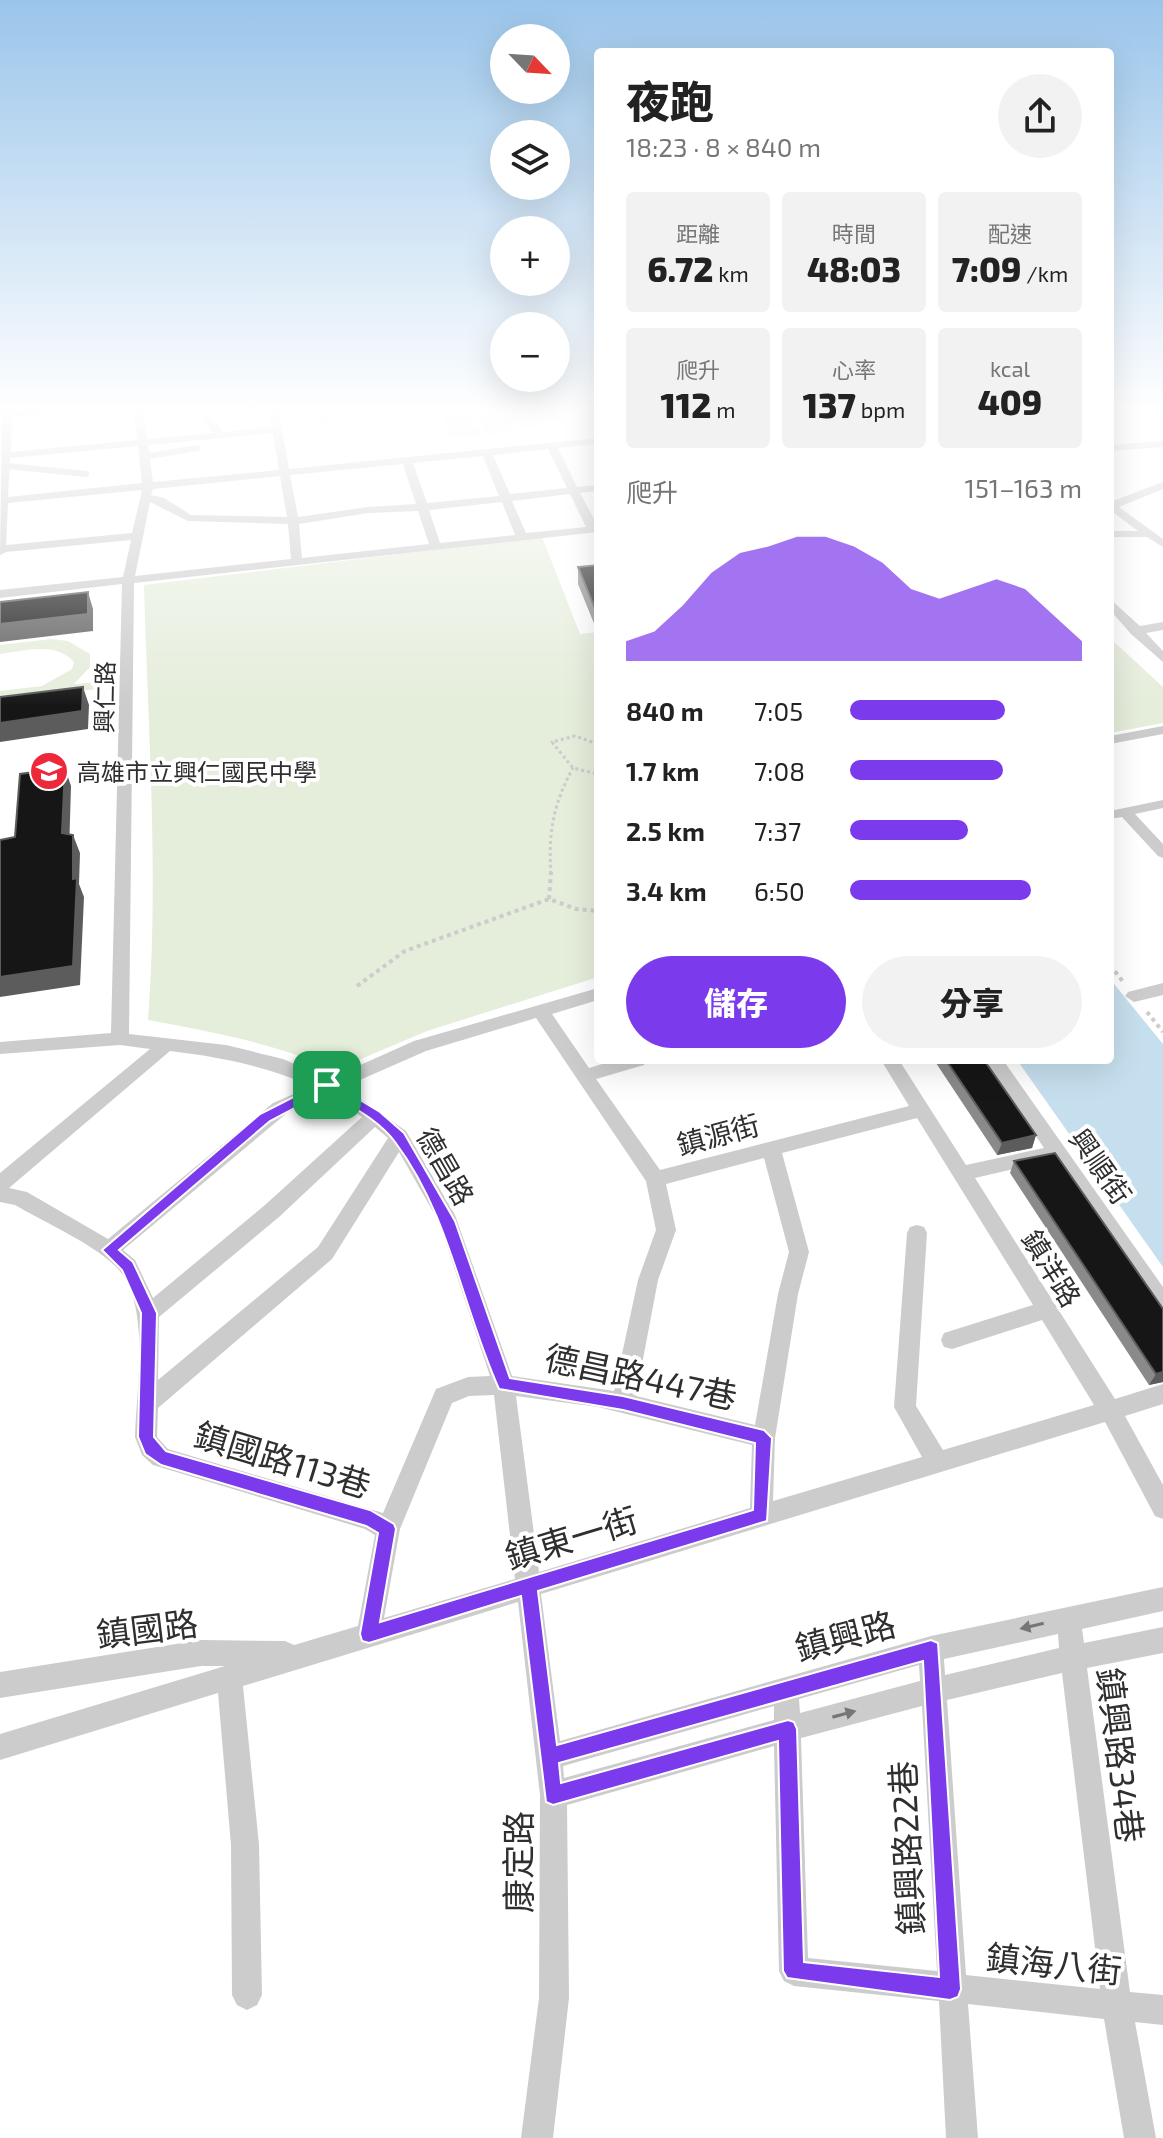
<!DOCTYPE html>
<html lang="zh-TW">
<head>
<meta charset="utf-8">
<style>
	body { margin:0; font-family:"Exo 2","Noto Sans TC",sans-serif; background:#f2f2f2; color:#222; height:100vh; display:flex; flex-direction:column; font-size:30px; white-space:nowrap }
	* { box-sizing:border-box; margin:0 }
	p { font-size:26px; color:#767676 }
	.icon { flex:none; width:44px; height:44px; fill:none; stroke:currentColor; stroke-width:2; stroke-linecap:round; stroke-linejoin:round }
	.map { position:relative; flex:1; overflow:hidden }
	.side { position:absolute; left:594px; top:48px; width:520px; height:1016px; display:flex; flex-direction:column; background:#fff; border-radius:8px; box-shadow:0 8px 32px #0002 }
	.side>* { flex:none }
	.needle { width:52px; rotate:115deg }
	.buttons { position:absolute; left:490px; top:24px; display:grid; gap:16px }
	.buttons a { display:grid; place-items:center; width:80px; height:80px; border-radius:50%; background:#fff; box-shadow:0 8px 32px #0002; font-size:40px }
	.pin { position:absolute; display:grid; place-items:center; width:68px; height:68px; color:#fff; margin:-34px; border-radius:16px; box-shadow:0 4px 12px #0006 }
	.round { display:grid; place-items:center; flex:none; width:84px; height:84px; border-radius:42px; background:#f2f2f2 }
	.head { display:flex; align-items:center; justify-content:space-between; height:136px; padding:0 32px }
	h1 { font-size:44px; font-weight:800; line-height:60px }
	.metrics { display:grid; grid-template-columns:repeat(3,1fr); gap:12px; height:136px; padding:8px 32px }
	.metrics div { display:grid; align-content:center; border-radius:8px; background:#f2f2f2; text-align:center }
	.metrics b { font-size:34px; font-weight:800 }
	.metrics small { font-size:22px; font-weight:400 }
	.metrics p { font-size:22px }
	.chart { height:224px; padding:16px 32px }
	.chart p { display:flex; justify-content:space-between }
	.chart svg { width:100%; height:144px; margin-top:8px; fill:#7c3aed; opacity:.7 }
	.primary-button { display:flex; gap:16px; margin-top:auto; padding:16px 32px }
	.primary-button a { flex:1; height:92px; border-radius:48px; background:#7c3aed; color:#fff; font-size:32px; font-weight:800; line-height:92px; text-align:center }
	.primary-button a+a { background:#f2f2f2; color:#222 }
	ul { padding:0 32px; list-style:none; font-size:26px }
	li { display:grid; grid-template-columns:128px 96px 1fr; align-items:center; height:60px }
	li i { height:20px; border-radius:10px; background:#7c3aed }
	.map>svg:first-child { display:block }
	.green { fill:#e5eddb }
	.water { fill:#c6dfee }
	.lines { fill:none; stroke-linecap:round; stroke-linejoin:round }
	.path-far1 { stroke:#ccc; stroke-width:3; stroke-dasharray:3 3; stroke-linecap:butt }
	.path { stroke:#ccc; stroke-width:4; stroke-dasharray:4 4; stroke-linecap:butt }
	.service { stroke:#ccc; stroke-width:6 }
	.minor { fill:#ccc; fill-rule:evenodd }
	.wall { fill:#8a8a8a }
	.shaded-wall { fill:#5c5c5c }
	.building { fill:#161616; stroke:#5c5c5c; stroke-width:2 }
	.oneway { fill:#767676 }
	.route { fill:#7c3aed; stroke:#fff; stroke-width:2; fill-rule:evenodd }
	.labels { text-anchor:middle; dominant-baseline:central; stroke-width:8; stroke-linejoin:round; paint-order:stroke }
	.far-street-label { font-size:24px; fill:#2f2f2f; stroke:#fff }
	.far-poi-label { font-size:24px; fill:#2f2f2f; stroke:#fff; text-anchor:start }
	.street-label { font-size:28px; fill:#2f2f2f; stroke:#fff }
	.near-street-label { font-size:34px; fill:#2f2f2f; stroke:#fff }
</style>
</head>
<body>
<div class="map">
<svg width="1163" height="2138" viewBox="0 0 1163 2138">
	<rect width="100%" height="100%" fill="#fff"/>
	<path class="green" d="M318 406H335L361 413 414 406C390 421 357 424 331 414V423L321 424Z
		M505 411 512 431 485 434 477 413Z
		M473 414 481 434 450 438 443 417Z
		M542 537 580 634 598 632V977L427 1031 335 1070C274 1043 213 1032 148 1020 159 876 148 730 144 585Z
		M1110 638 1163 687V723L1110 733Z
		M51 639 68 641 90 654V667L74 684 99 682 98 689 0 700V691L42 686 72 669 74 662C56 641 24 651 0 654V645Z"/>
	<path class="water" d="M1110 979 1163 1044V1267L1017 1060H1110Z"/>
	<g class="lines">
		<path class="path-far1" d="M598 744 575 736 552 742 573 768 598 774
			M551 874C548 834 553 804 573 768"/>
		<path class="path" d="M549 899 551 872
			M1110 965 1124 983
			M357 986 405 951 549 899 576 909 598 911
			M1147 1012 1163 1032"/>
		<path class="service" d="M23 414 38 406
			M143 457 197 448
			M7 466 86 474"/>
		<path class="minor" d="M3 406H13V412L123 406 12 418 11 452 137 440 133 406H143L147 439 213 433 204 421 200 406H210L214 421 223 432 272 427 268 406H278L289 469 598 438V444L558 448 577 487 598 485V491L580 493 598 526V532L134 583 129 1034 226 1045 283 1059 329 1079 414 1041 598 988V1000L552 1014 589 1068 615 1060H647L644 1065 596 1079 660 1170 909 1106 881 1060H899L966 1165 1044 1148 984 1060H1003L1163 1287V1313L1156 1310 1053 1160 975 1178 1115 1399 1163 1384V1404L1125 1416 1163 1485V1519L1155 1516 1105 1422 541 1594 560 1741 931 1636 1163 1587V1611L1082 1629 1084 1643 1163 1627V1653L1087 1668 1130 1992 1163 1995V2025L1135 2022 1156 2138H1124L1104 2019 968 2004 978 2138H946L939 2001 794 1986 784 1981 779 1971 774 1746 567 1805 569 1998 553 2138H521L539 1998 540 1795 518 1602 243 1686 259 1845 262 1995 257 2005 247 2010 237 2005 232 1995 231 1845 218 1693 0 1760V1734L225 1666H201L0 1698V1672L201 1640 285 1641 294 1645 358 1626 375 1535 365 1529 153 1465 142 1455 135 1437C136 1391 151 1307 119 1270 98 1246 44 1222 15 1205L0 1202V1173L150 1049 120 1045 0 1054V1042L111 1033 122 584 0 598V590L123 577 131 540 6 552 0 555 2 419 0 413H3ZM273 433 279 470 153 482 148 445ZM138 446 142 483 8 497 10 458ZM548 449 567 488 510 494 493 455ZM483 456 499 496 427 503 413 463ZM403 464 416 504 368 507 298 517 290 475ZM280 476 287 517 191 515 164 498 151 495 153 489ZM142 490 132 533 6 545 8 503ZM570 494 586 527 526 533 512 501ZM150 502 188 521 288 524 291 559 135 576ZM502 502 515 535 440 543 429 510ZM418 511 429 544 302 558 299 524 368 513ZM536 1018 646 1181 656 1230 638 1280 614 1391 512 1376 455 1215 406 1131 344 1087 426 1051ZM170 1051C221 1057 265 1066 312 1086L273 1103 108 1239 27 1192 9 1188ZM328 1094 362 1117 265 1205 153 1298 135 1260 123 1250 287 1113ZM917 1118 1033 1305 944 1333 941 1340 944 1347 952 1349 1042 1320 1094 1405 943 1450 916 1406 927 1233 924 1227 917 1225 910 1227 907 1233 894 1407 922 1457 773 1501 775 1438 798 1294 809 1252 782 1153ZM375 1127 388 1138 318 1247 158 1380 159 1317 279 1217ZM399 1152 439 1222 490 1376 468 1377 436 1389 383 1513 168 1449 157 1437 158 1408 332 1259ZM764 1158 789 1252 778 1294 755 1425 636 1396 658 1280 676 1230 666 1184ZM494 1395 515 1579 384 1618 400 1529 452 1403 469 1396ZM516 1396 598 1407 752 1445 750 1508 539 1572ZM1058 1634 1059 1648 945 1675 944 1659ZM919 1665 920 1681 800 1713 799 1699ZM1062 1673 1100 1989 966 1975 947 1700ZM774 1706V1720L564 1778 563 1766ZM922 1706 937 1971 808 1958 801 1738Z
			M1163 441V447L1110 451V445Z
			M1163 482V489L1119 507 1163 539V547L1147 537H1110V531H1138L1110 510V502Z
			M1110 599 1140 626 1163 622V630L1146 633 1163 651V662L1131 634 1110 610Z
			M1163 726V734L1110 744V736Z
			M1163 800V808L1135 814 1163 844V858L1158 856 1122 817 1110 819V811Z
			M1163 983V995L1134 1002 1125 996 1128 992Z"/>
	</g>
	<path class="wall" d="M598 565 595 626 578 584V567Z
		M934 1060H984L1036 1135 1032 1148 997 1155Z
		M1014 1161 1163 1309V1382L1149 1385 1010 1173Z"/>
	<path class="shaded-wall" d="M88 592 93 609V631L0 642V624Z
		M598 608V626H595V609Z
		M83 687 89 705 88 729 0 742V723Z
		M65 768 71 786 69 852 62 833Z
		M73 835 80 853 79 884 84 897 80 985 0 997V977L73 879Z
		M1036 1135 1032 1148 997 1155 1002 1143Z
		M1163 1372V1382L1149 1385 1156 1374Z"/>
	<path class="building" d="M598 565V608L595 609 578 567Z
		M88 592V614L0 624V602Z
		M83 687 82 711 0 723V697Z
		M65 768 62 833 73 835V879L77 878 73 966 0 977V840L15 837 20 774Z
		M946 1060H984L1036 1135 1002 1143Z
		M1055 1153 1163 1309V1372L1156 1374 1014 1161Z"/>
	<defs><path id="oneway-solid" d="M-6-.8H1V-3.2L6.5 0L1 3.2V.8H-6Z" transform="scale(2)"/></defs>
	<g class="oneway">
		<use href="#oneway-solid" transform="translate(1032 1626) rotate(167)"/>
		<use href="#oneway-solid" transform="translate(844 1714) rotate(-15)"/>
	</g>
	<linearGradient id="sky" x2="0" y2="1"><stop stop-color="#9ac5ea"/><stop offset="0.58" stop-color="#fff"/><stop offset="1" stop-color="#fff" stop-opacity="0"/></linearGradient>
	<rect width="1163" height="706" fill="url(#sky)"/>
	<path class="route" d="M327 1080 380 1112 404 1133 455 1221 510 1378 623 1396 764 1430 772 1438 767 1521 538 1591 557 1745 931 1640 938 1643 961 1989 958 1997 950 2000 787 1978 783 1971 778 1741 553 1805 546 1802 521 1596 369 1643 362 1641 360 1634 378 1533 366 1526 161 1465 145 1454 138 1437 141 1313 122 1270 102 1250 260 1114ZM327 1091C349 1105 379 1120 395 1142 450 1215 462 1307 499 1389L623 1410 755 1443 753 1510 380 1622 396 1529 394 1524 370 1510 166 1451 154 1437 157 1313 133 1262 119 1250 270 1121ZM923 1661 939 1977 804 1962 797 1729 794 1722 788 1720 561 1783 559 1763Z"/>
	<defs>
		<g id="school-disc" transform="scale(2)"><circle r="9.5" fill="#ef273a" stroke="#fff"/><path d="M0-5L7-2L0 1L-7-2ZM-4 1L0 2.5L4 1V4Q0 6-4 4Z" fill="#fff"/></g>
	</defs>
	<g fill-rule="evenodd">
		<use href="#school-disc" x="49" y="771"/>
	</g>
	<g class="labels">
		<g class="far-street-label">
			<text transform="translate(104 697) rotate(-89)">興仁路</text>
		</g>
		<g class="far-poi-label">
			<text x="77" y="771">高雄市立興仁國民中學</text>
		</g>
		<g class="street-label">
			<text transform="translate(718 1134) rotate(-15)">鎮源街</text>
			<text transform="translate(446 1166) rotate(60)">德昌路</text>
			<text transform="translate(1101 1166) rotate(55)">興順街</text>
			<text transform="translate(1052 1268) rotate(58)">鎮洋路</text>
		</g>
		<g class="near-street-label">
			<text transform="translate(641 1376) rotate(12)">德昌路447巷</text>
			<text transform="translate(283 1459) rotate(17)">鎮國路113巷</text>
			<text transform="translate(571 1537) rotate(-17)">鎮東一街</text>
			<text transform="translate(147 1628) rotate(-7)">鎮國路</text>
			<text transform="translate(845 1635) rotate(-15)">鎮興路</text>
			<text transform="translate(1121 1755) rotate(83)">鎮興路34巷</text>
			<text transform="translate(906 1848) rotate(-93)">鎮興路22巷</text>
			<text transform="translate(517 1862) rotate(-90)">康定路</text>
			<text transform="translate(1054 1963) rotate(6)">鎮海八街</text>
		</g>
	</g>
</svg>
<div class="buttons">
<a><svg class="needle" viewBox="-14 -14 28 28"><path d="M0-13l5 13h-10z" fill="#e53935"/><path d="M0 13l5-13h-10z" fill="#767676"/></svg></a>
<a><svg class="icon" aria-label="layers" viewBox="0 0 24 24"><path d="M12 4l9 5-9 5-9-5zM3 14l9 5 9-5"/></svg></a>
<a>+</a>
<a>−</a>
</div>
<div class="pin" style="left:327px;top:1085px;background:#1e9e55"><svg class="icon" aria-label="arrive" viewBox="0 0 24 24"><path d="M6 21V4h12l-3 4 3 4H6"/></svg></div>
<section class="side">
<div class="head"><div><h1>夜跑</h1><p>18:23 · 8 × 840 m</p></div><a class="round"><svg class="icon" aria-label="share" viewBox="0 0 24 24"><path d="M12 15V3M7 8l5-5 5 5M5 13v7h14v-7"/></svg></a></div>
<div class="metrics">
<div><p>距離</p><b>6.72<small> km</small></b></div>
<div><p>時間</p><b>48:03</b></div>
<div><p>配速</p><b>7:09<small> /km</small></b></div>
</div>
<div class="metrics">
<div><p>爬升</p><b>112<small> m</small></b></div>
<div><p>心率</p><b>137<small> bpm</small></b></div>
<div><p>kcal</p><b>409</b></div>
</div>
<div class="chart"><p><span>爬升</span>151–163 m</p>
<svg viewBox="0 0 160 44" preserveAspectRatio="none"><path d="M0 44V38L10 35L20 27L30 17L40 11L50 9L60 6L70 6L80 9L90 14L100 22L110 25L120 22L130 19L140 22L150 30L160 38V44z"/></svg>
</div>
<ul>
<li><b>840 m</b>7:05<i style="width:67%"></i></li>
<li><b>1.7 km</b>7:08<i style="width:66%"></i></li>
<li><b>2.5 km</b>7:37<i style="width:51%"></i></li>
<li><b>3.4 km</b>6:50<i style="width:78%"></i></li>
</ul>
<div class="primary-button"><a>儲存</a><a>分享</a></div>
</section>
</div>
</body>
</html>
